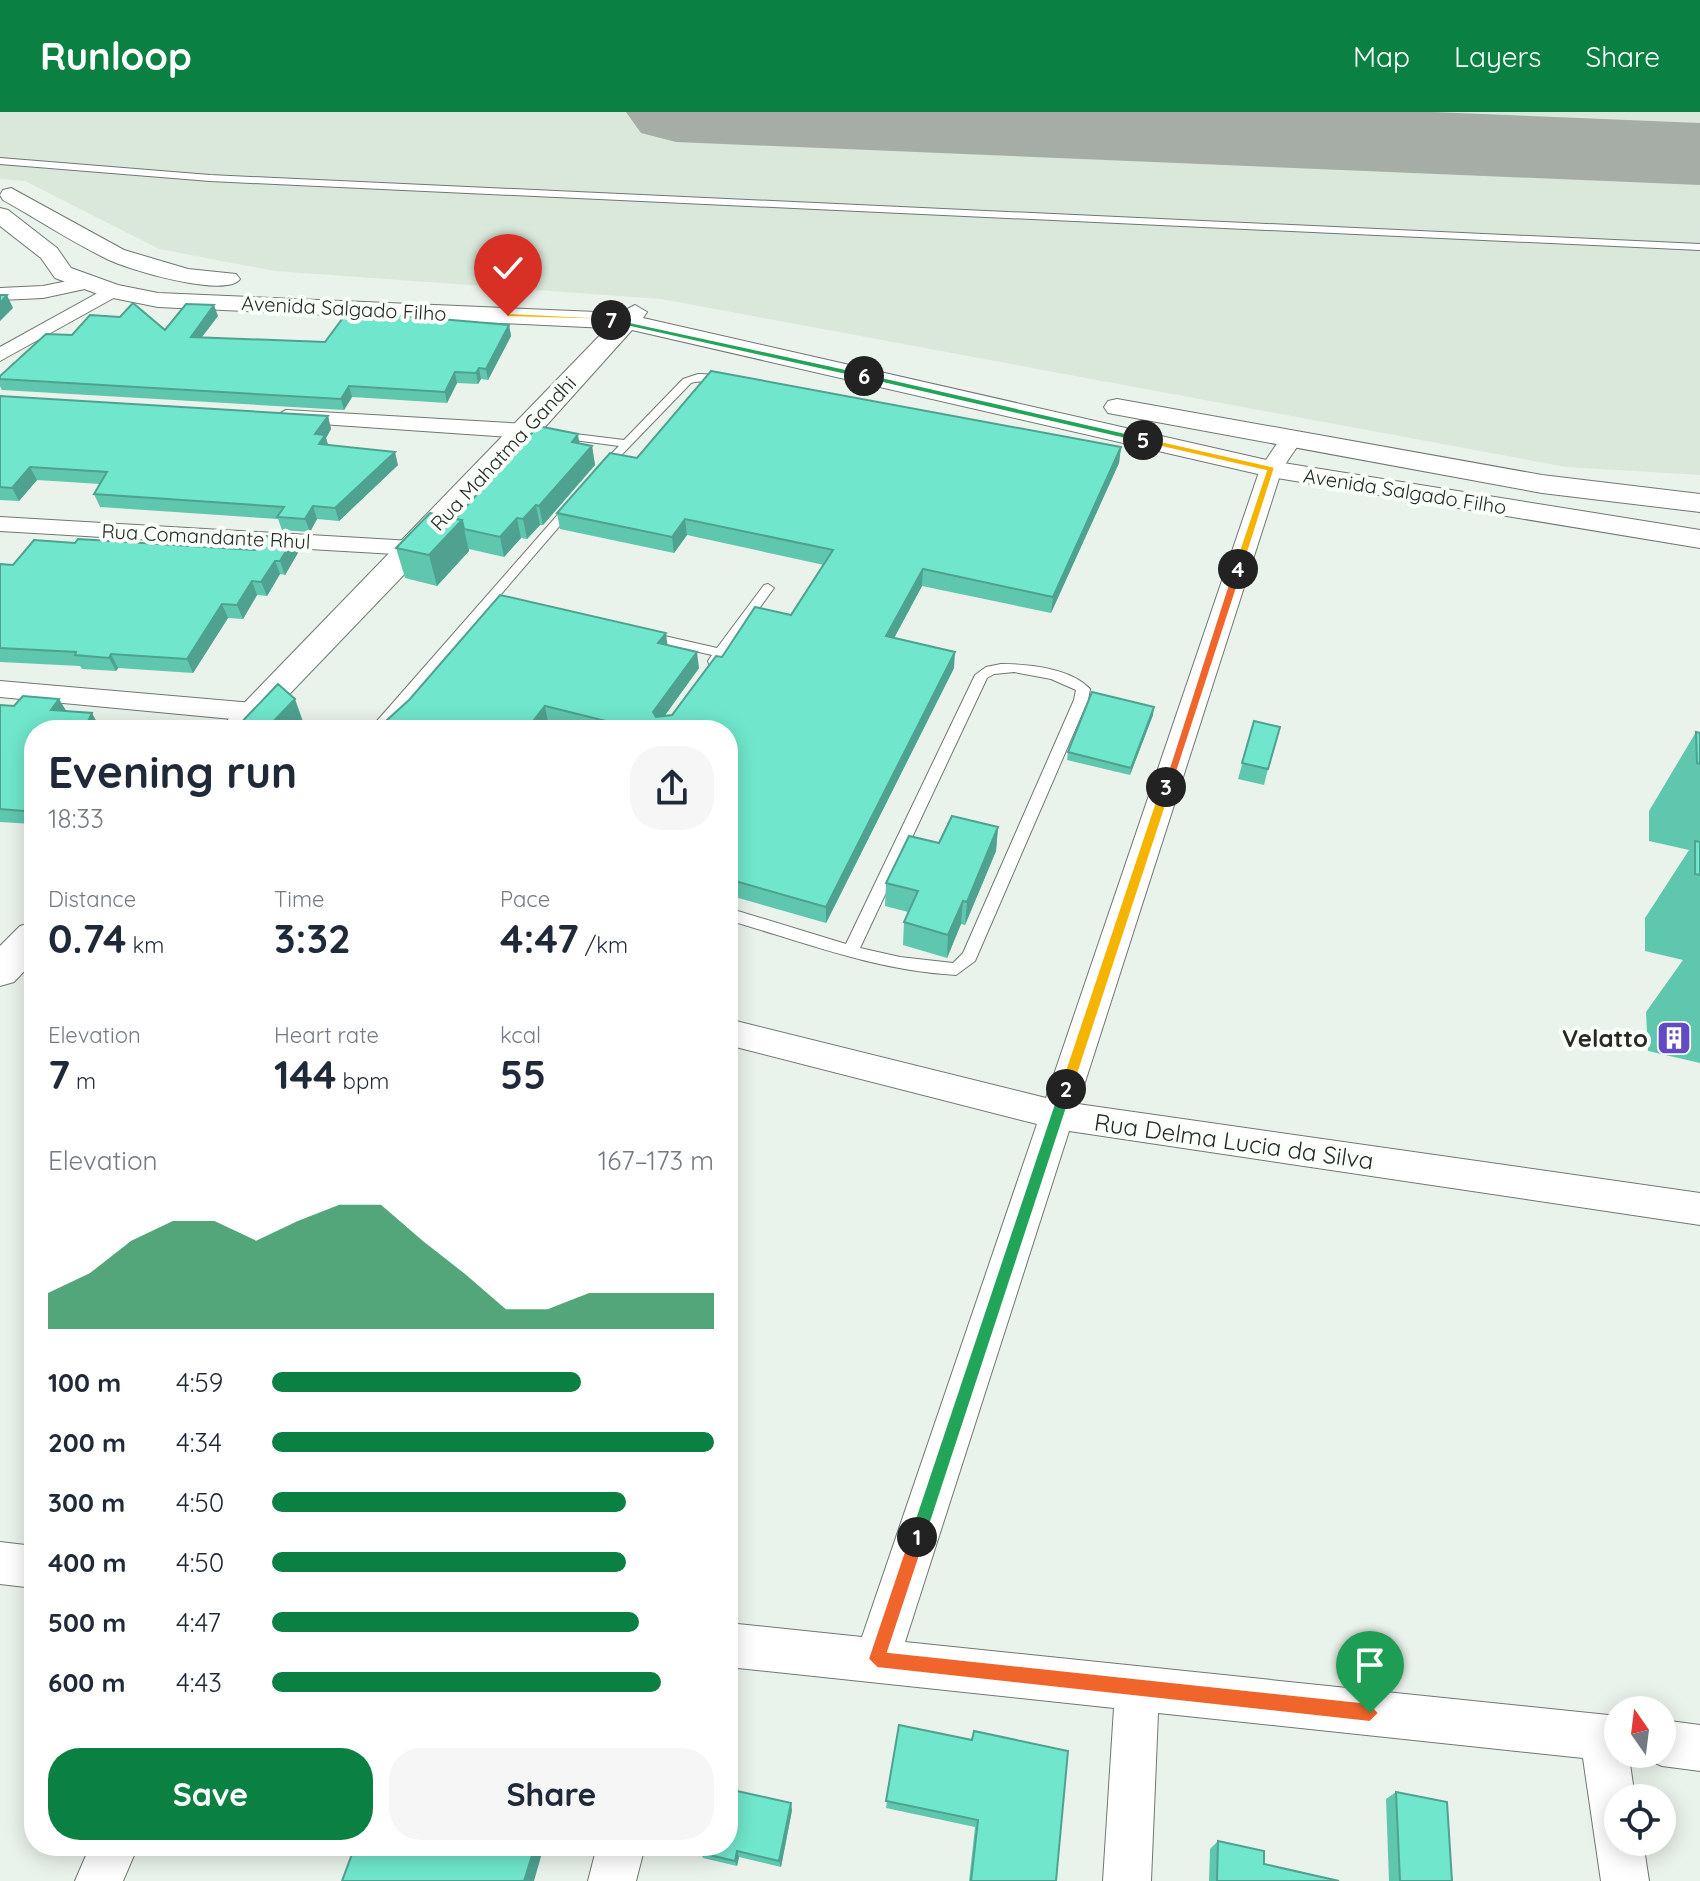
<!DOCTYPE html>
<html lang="en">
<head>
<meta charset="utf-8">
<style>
	body { margin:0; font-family:Quicksand,sans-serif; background:#f6f6f7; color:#1f2937; height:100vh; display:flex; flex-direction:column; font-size:30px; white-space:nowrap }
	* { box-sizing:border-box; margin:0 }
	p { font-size:26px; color:#747a83 }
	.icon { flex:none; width:44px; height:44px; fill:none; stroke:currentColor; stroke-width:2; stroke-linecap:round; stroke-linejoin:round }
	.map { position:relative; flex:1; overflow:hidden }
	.sheet { position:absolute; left:24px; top:608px; width:714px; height:1136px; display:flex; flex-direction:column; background:#fff; border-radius:32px; box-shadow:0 4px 20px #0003 }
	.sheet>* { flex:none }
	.needle { width:52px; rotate:346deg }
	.controls { position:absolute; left:1604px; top:1584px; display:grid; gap:16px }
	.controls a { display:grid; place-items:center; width:72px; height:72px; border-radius:50%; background:#fff; box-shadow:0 4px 20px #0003; font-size:40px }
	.pin { position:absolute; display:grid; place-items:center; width:68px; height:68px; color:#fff; margin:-82px -34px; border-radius:50% 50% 50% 0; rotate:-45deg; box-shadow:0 0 8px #0007 }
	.pin .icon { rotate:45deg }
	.km { position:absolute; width:40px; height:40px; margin:-20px; border-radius:50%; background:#222; color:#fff; font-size:22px; line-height:40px; text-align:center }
	.round { display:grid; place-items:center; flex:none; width:84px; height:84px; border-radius:32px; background:#f6f6f7 }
	.head { display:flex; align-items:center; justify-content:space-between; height:136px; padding:0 24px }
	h1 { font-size:44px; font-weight:700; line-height:60px }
	.figures { display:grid; grid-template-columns:repeat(3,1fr); gap:12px; height:136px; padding:8px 24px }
	.figures div { display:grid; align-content:center }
	.figures b { font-size:40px; font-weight:700 }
	.figures small { font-size:22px; font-weight:400 }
	.figures p { font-size:22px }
	.chart { height:224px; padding:16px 24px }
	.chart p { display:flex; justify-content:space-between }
	.chart svg { width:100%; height:144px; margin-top:8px; fill:#0b8043; opacity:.7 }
	.cta { display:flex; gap:16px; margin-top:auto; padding:16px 24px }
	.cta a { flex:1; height:92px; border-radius:32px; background:#0b8043; color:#fff; font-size:32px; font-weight:700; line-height:92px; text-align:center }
	.cta a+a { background:#f6f6f7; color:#1f2937 }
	ul { padding:0 24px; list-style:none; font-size:26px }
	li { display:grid; grid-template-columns:128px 96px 1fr; align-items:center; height:60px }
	li i { height:20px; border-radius:10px; background:#0b8043 }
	header { display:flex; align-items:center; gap:48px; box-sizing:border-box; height:112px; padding:0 40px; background:#0b8043; color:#fff }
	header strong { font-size:38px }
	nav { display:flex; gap:44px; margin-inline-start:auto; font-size:28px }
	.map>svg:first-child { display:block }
	.built { fill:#d9e8db }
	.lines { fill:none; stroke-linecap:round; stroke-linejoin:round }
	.taxiway { fill:#a6aca6; fill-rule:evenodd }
	.runway { fill:#a6aca6; fill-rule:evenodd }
	.service-casing { stroke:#707770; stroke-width:2 }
	.minor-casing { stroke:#707770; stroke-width:2 }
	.tertiary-casing { stroke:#707770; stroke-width:2 }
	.service { fill:#fff; fill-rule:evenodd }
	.minor { fill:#fff; fill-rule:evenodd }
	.tertiary { fill:#fff; fill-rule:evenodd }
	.wall { fill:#60c7af }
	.shaded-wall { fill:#4ea28f }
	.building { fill:#70e7cc; stroke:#4ea28f; stroke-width:2 }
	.split-1 { fill:#f0652b; stroke:#fff; stroke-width:2 }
	.split-2 { fill:#22a559; stroke:#fff; stroke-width:2 }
	.split-3 { fill:#f5b400; stroke:#fff; stroke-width:2 }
	.split-4 { fill:#f0652b; stroke:#fff; stroke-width:2 }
	.split-5 { fill:#f5b400; stroke:#fff; stroke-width:2 }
	.split-6 { fill:#22a559; stroke:#fff; stroke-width:2 }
	.split-7 { fill:#22a559; stroke:#fff; stroke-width:2 }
	.split-8 { fill:#f5b400; stroke:#fff; stroke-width:2 }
	.labels { text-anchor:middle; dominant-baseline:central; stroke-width:8; stroke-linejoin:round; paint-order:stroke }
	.far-street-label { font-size:20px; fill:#262926; stroke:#fafffa }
	.poi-label { font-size:24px; font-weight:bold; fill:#262926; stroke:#fafffa; text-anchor:end }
	.street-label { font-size:24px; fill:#262926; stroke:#fafffa }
</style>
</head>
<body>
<header>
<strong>Runloop</strong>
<nav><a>Map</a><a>Layers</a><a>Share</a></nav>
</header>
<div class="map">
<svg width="1700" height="1769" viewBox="0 0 1700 1769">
	<rect width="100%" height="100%" fill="#eaf3eb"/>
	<path class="built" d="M0 0H1700V363L1566 355 661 187 275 159 159 137 25 69 0 67Z"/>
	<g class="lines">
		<path class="taxiway" d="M1092 0H1132L1133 18 1127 27 1113 30 1099 27 1093 18Z"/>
		<path class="runway" d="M626 0H1433L1700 11V73L676 30 641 21Z"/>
		<g class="service-casing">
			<path id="service" d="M0 46 210 63 1700 132V138L210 69 0 52Z
				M698 262 725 263 730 266C720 273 703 267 691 271L606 359 596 357 619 334 559 326 554 323 559 320 624 328 683 267Z
				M572 390 578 393 576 395 384 618H369L568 391Z
				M768 472 774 476 719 552H709L708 549 712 543 642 527 641 524 647 520 717 536 764 473Z
				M1001 552C1028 552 1071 556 1090 577L1088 588 975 849 956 863C877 859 803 830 728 808V796L846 832 975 563 986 555ZM1014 560 1051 567 1076 578 1074 588 963 841 953 851 900 845 860 836 987 566 994 562Z"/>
		</g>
		<g class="minor-casing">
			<path id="minor" d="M87 165 97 171 94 175 43 186 0 188V176L43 174Z
				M112 173 122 179 119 183 0 249V235Z
				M286 298 526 312 537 319 526 326 278 309 275 304Z
				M1290 322 1301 329 1282 357 1078 992 1700 1081V1113L1069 1019 905 1530 1618 1604V1642H1635L1629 1645 1635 1686H1618V1730H1643L1649 1769H1601L1583 1646 1158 1601 1151 1769H1103L1114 1596 728 1555V1511L862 1525 1037 1012 728 933V907L1046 986 1260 357 1282 324Z
				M0 405 412 429 424 436 412 443 0 419Z
				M0 569 253 591 262 594 266 600 262 606 253 609 0 585Z
				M0 1430 34 1434V1476L0 1472Z
				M1662 1608 1700 1613V1659L1662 1654 1646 1647 1644 1642H1662Z
				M90 1734H138L123 1769H75Z
				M597 1734H645L636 1769H588Z"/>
		</g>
		<g class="tertiary-casing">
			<path id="tertiary" d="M11 76 124 138 188 157 236 162 240 167C226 187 125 157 105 146 70 129 37 107 3 88L0 83 3 78Z
				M0 96 8 98 57 136 71 156 118 173 158 181 620 201 635 193 647 200 643 206 1271 349 1700 418V436L1271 365 632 218 536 325 255 618H218L607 216 158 195 103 184 55 166 41 146 0 114Z
				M1117 287 1542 363 1700 382V400L1542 381 1108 301 1104 295 1108 289Z
				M34 810V849L14 870 0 874V834L20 814Z"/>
		</g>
		<use href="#service" class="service"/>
		<use href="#minor" class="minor"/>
		<use href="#tertiary" class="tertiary"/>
	</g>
	<path class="wall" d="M218 204 202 225 325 230 509 213 511 224 488 268 481 267 478 272 457 271 447 291 352 285 344 298 2 278 0 274V264L72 223 165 218Z
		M0 284 328 304 331 317 326 326 328 333 398 353 339 409 317 407 310 420 282 418 278 407 100 395 94 382 100 372 37 368 19 389 0 388Z
		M580 332 592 334 595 353 543 413H540L527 427 521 426 504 445 469 437V439L437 474 405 466 396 436 455 407Z
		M1121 335 1119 351 1051 501 922 474 894 526 954 556 826 811 728 783V618H579L548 610 542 618H376L667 533 699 556 664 604 672 603 722 545 791 503 824 453 687 423 674 441 560 417 557 401 637 346Z
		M294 426 299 439 285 463 280 462 267 484 257 483 243 507 228 506 193 561 118 556 116 559 82 557 80 554 0 550V452L13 453 255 438Z
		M0 593 66 599 99 614 34 618 32 712 0 710Z
		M1153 603 1130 663 1067 648 1068 640Z
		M1254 609 1268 657 1264 673 1238 667Z
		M1696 620 1700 621V951L1648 939 1646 900 1683 848 1645 839V806L1689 738 1649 729V699Z
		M998 715 996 739 965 813 961 812 947 846 903 833 904 810 908 800 885 794 886 771 939 731Z
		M899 1613 971 1628 974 1619 1056 1769H969L975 1715 886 1696Z
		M1396 1680 1452 1769H1389L1386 1687Z
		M792 1698 781 1755 739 1745 737 1754 703 1746 701 1741Z
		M1218 1729 1264 1752 1339 1769H1209L1210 1737Z"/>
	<path class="shaded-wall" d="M7 183 13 196 0 209V191Z
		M214 193 218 204 194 235 191 225Z
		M509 213 511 224 488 268 486 257Z
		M479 256 481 267 478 272 476 261Z
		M455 260 457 271 447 291 445 280Z
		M349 274 352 285 344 298 341 287Z
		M328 304 331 317 326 326 329 336 323 345 315 322Z
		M578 322 581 342 572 330Z
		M592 334 595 353 543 413 539 394Z
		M1121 335 1119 351 1051 501 1053 485Z
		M395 340 398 353 339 409 335 396Z
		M30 355 37 368 19 389 12 376Z
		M536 393 540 413 527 427 523 407Z
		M313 394 317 407 310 420 305 407Z
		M517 406 521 426 504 445 500 425Z
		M685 407 687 423 674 441 672 425Z
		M462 408 469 439 437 474 429 443Z
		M294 426 299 439 285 463 280 449Z
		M275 449 280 462 267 484 261 470Z
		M923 457 922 474 886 541V524Z
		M252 469 257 483 243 507 237 493Z
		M222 492 228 506 193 561 187 547Z
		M666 521 668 537 658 531Z
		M697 540 699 556 656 616 653 600Z
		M955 540 954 556 826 811V795Z
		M111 542 118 556 116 559 109 546Z
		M59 587 67 600 51 598Z
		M295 587 306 618H265Z
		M545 594 548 610 542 618H526Z
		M1154 595 1153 603 1130 663 1131 656Z
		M92 601 99 614 97 618H84Z
		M34 683V708L32 712 24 699Z
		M998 715 996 739 965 813 967 790Z
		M963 789 961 812 947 846 948 823Z
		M791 1691 792 1698 781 1755 779 1749Z
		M535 1734H544L534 1769H524Z
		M737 1739 739 1745 737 1754 735 1749Z"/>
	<path class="building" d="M0 183H7L0 191Z
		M133 191 165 218 186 192 214 193 191 225 325 230 348 199 509 213 486 257 479 256 476 261 455 260 445 280 349 274 341 287 0 267V264L46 222 72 223 90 203 120 205Z
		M711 259 1121 335 1053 485 923 457 886 524 955 540 826 795 728 767V618H642L545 594 526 618H376L409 588 500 483 666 521 658 531 697 540 653 600 656 605 672 603 716 544 722 545 755 495 791 503 833 438 685 407 672 425 557 401 610 341 637 346Z
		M0 284 328 304 315 322 325 323 319 332 395 340 335 396 313 394 305 407 277 405 284 395 94 382 107 360 30 355 12 376 0 375Z
		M538 314 578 322 572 330 592 334 539 394 536 393 523 407 517 406 500 425 464 417 462 408 455 407Z
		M430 401 462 408 429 443 396 436Z
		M265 424 294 426 280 449H275L261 470 252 469 237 493 222 492 187 547 111 542 109 546 75 543 76 540 0 536V452L13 453 34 428 75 431 78 427 255 438Z
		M278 572 295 587 265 618H234Z
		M1092 580 1154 595 1131 656 1068 640Z
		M23 584 59 587 51 598 92 601 84 618H34V683L24 699 0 697V593L14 594Z
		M1254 609 1280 615 1268 657 1242 651Z
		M1696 620 1700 621V652L1697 651Z
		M952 704 998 715 967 790 963 789 948 823 904 810 918 779 886 771 909 724 939 731Z
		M1695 729 1700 730V763L1695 762Z
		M899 1613 972 1628 974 1619 1068 1639 1056 1769H971L978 1708 886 1689Z
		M728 1677 791 1691 779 1749 737 1739 735 1749 701 1741 702 1734H728Z
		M1396 1680 1447 1690 1452 1769H1400Z
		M1218 1729 1264 1739V1752L1339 1769H1217Z
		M355 1734H535L524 1769H342Z"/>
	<path class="split-1" d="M917 1416 926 1425 888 1540 1370 1591 1379 1601 1370 1610 877 1556 868 1547 909 1425Z"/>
	<path class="split-2" d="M1066 971 1073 977 926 1425 917 1433 909 1425 1059 977Z"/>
	<path class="split-3" d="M1166 671 1172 675 1073 977 1066 983 1059 977 1160 675Z"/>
	<path class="split-4" d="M1238 454 1243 457 1172 675 1162 678 1233 457Z"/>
	<path class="split-5" d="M1143 325 1275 355 1242 459 1233 457 1266 359 1140 330Z"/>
	<path class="split-6" d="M864 261 1143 325 1147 328 1143 331 861 266Z"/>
	<path class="split-7" d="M611 206 864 261 868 264 864 267 608 210Z"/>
	<path class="split-8" d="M508 201 611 206 615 208 505 205Z"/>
	<defs>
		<g id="building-square" transform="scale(1.8)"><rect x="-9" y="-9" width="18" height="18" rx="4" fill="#6349c2" stroke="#fafffa"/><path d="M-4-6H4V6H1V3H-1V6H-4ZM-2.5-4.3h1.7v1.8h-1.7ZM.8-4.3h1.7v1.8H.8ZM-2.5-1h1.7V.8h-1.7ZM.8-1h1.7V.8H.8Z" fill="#fff"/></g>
	</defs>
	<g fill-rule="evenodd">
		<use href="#building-square" x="1674" y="926"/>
	</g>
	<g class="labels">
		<g class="far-street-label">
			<text transform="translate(344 196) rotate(3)">Avenida Salgado Filho</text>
			<text transform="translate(503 341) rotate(-47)">Rua Mahatma Gandhi</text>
			<text transform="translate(1405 379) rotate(9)">Avenida Salgado Filho</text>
			<text transform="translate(206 424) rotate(3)">Rua Comandante Rhul</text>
		</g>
		<g class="poi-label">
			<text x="1648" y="926">Velatto</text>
		</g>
		<g class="street-label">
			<text transform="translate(1234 1029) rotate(8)">Rua Delma Lucia da Silva</text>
		</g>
	</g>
</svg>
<div class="controls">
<a><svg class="needle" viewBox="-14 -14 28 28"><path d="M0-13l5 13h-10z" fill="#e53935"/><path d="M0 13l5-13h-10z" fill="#747a83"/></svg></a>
<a><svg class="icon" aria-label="locate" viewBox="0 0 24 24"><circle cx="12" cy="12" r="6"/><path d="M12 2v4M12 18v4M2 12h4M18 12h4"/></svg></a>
</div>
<div class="pin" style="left:1370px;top:1601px;background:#1e9e55"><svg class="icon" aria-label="arrive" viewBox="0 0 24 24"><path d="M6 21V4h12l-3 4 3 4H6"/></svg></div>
<div class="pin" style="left:508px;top:204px;background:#d93025"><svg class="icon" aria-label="check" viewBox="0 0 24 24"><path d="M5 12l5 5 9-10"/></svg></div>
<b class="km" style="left:917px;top:1425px">1</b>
<b class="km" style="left:1066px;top:977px">2</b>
<b class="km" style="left:1166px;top:675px">3</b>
<b class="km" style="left:1238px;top:457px">4</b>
<b class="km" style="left:1143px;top:328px">5</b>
<b class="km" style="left:864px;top:264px">6</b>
<b class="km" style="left:611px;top:208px">7</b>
<section class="sheet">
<div class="head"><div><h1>Evening run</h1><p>18:33</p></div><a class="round"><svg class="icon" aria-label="share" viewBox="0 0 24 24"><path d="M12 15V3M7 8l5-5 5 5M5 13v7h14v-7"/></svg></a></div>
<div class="figures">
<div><p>Distance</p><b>0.74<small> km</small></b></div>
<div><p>Time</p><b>3:32</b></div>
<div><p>Pace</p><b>4:47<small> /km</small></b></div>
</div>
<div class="figures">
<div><p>Elevation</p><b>7<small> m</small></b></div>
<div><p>Heart rate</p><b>144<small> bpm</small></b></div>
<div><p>kcal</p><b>55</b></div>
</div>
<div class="chart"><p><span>Elevation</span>167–173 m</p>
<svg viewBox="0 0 160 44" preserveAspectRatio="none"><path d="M0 44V33L10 27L20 17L30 11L40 11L50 17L60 11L70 6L80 6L90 17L100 27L110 38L120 38L130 33L140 33L150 33L160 33V44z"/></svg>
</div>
<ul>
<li><b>100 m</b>4:59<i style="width:70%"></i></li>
<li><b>200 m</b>4:34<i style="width:100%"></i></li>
<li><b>300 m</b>4:50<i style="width:80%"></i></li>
<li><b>400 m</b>4:50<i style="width:80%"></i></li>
<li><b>500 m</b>4:47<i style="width:83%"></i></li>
<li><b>600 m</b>4:43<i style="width:88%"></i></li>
</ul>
<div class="cta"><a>Save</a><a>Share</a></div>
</section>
</div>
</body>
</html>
